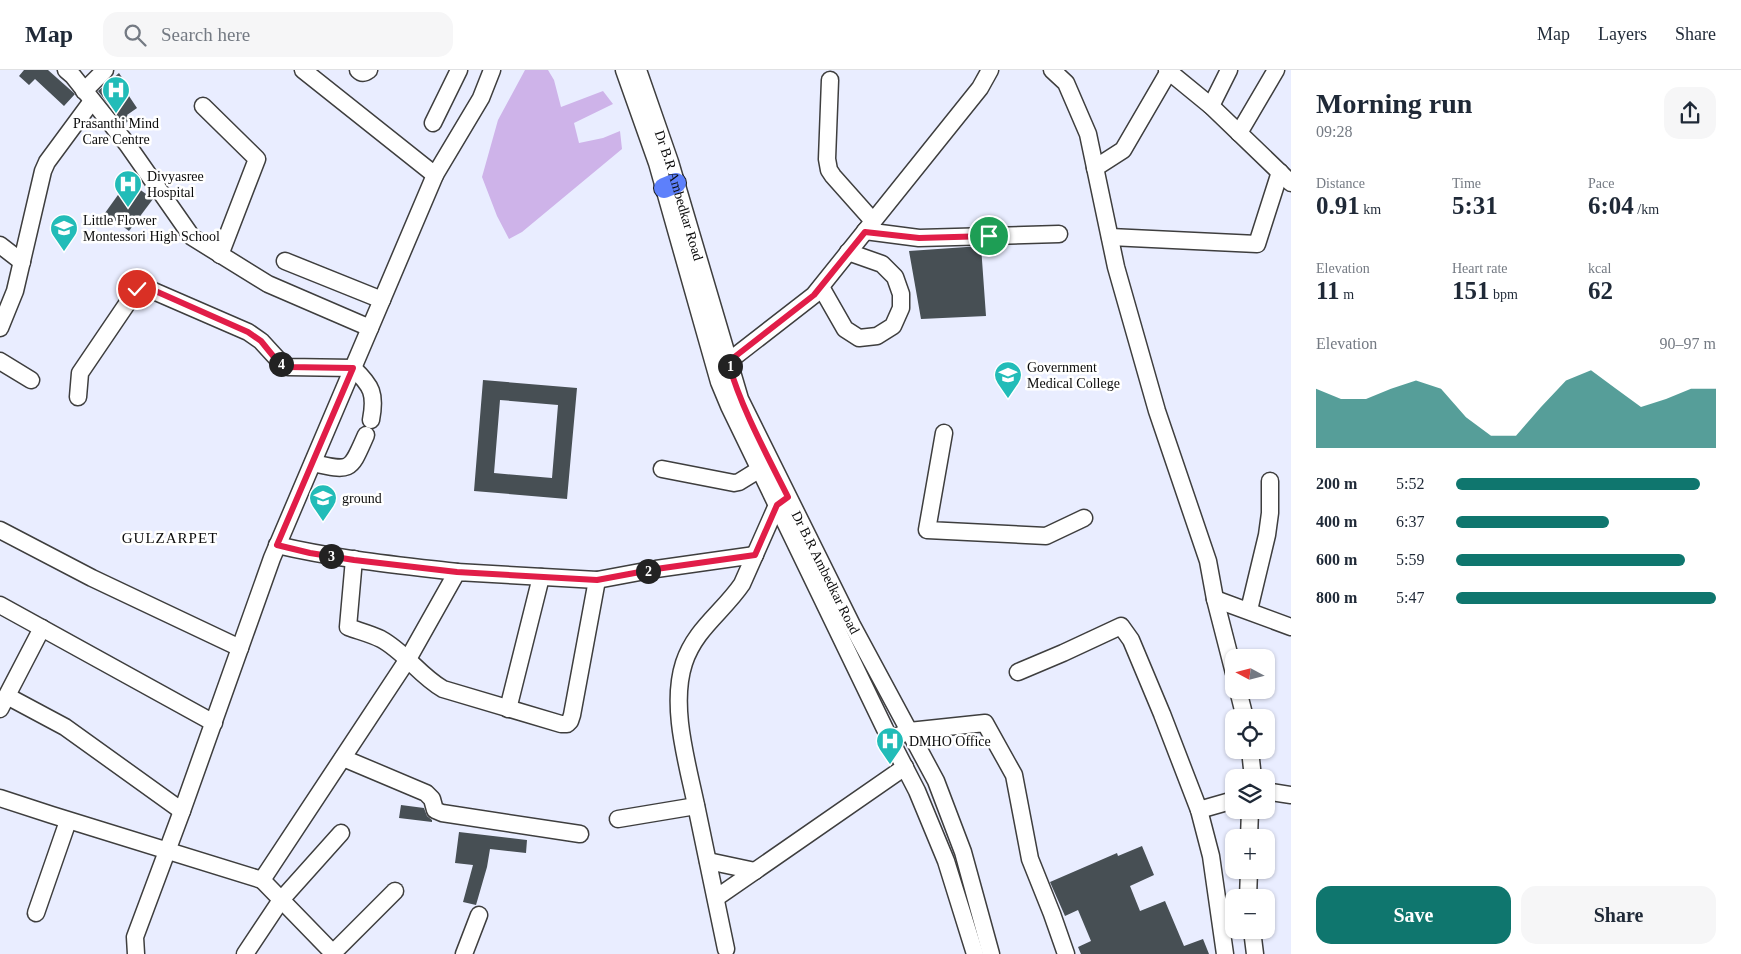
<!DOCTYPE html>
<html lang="en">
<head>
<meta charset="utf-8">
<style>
	body { margin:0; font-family:Georgia,serif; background:#f6f6f7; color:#1f2937; height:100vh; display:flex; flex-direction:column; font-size:19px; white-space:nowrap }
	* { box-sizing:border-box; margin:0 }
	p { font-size:16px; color:#747a83 }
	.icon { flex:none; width:28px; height:28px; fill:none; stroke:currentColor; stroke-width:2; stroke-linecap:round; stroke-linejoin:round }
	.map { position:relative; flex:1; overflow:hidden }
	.side { display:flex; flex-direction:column; background:#fff; width:450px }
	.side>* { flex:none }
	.needle { width:32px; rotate:277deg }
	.tools { position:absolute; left:1225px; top:579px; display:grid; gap:10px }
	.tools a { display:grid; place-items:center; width:50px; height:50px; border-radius:10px; background:#fff; box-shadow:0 1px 4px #0004; font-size:25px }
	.pin { position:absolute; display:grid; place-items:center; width:42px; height:42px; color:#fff; margin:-21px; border:2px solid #fff; border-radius:50%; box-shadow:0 1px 5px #0007 }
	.km { position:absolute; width:25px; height:25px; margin:-12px; border-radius:50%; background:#222; color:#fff; font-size:14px; line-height:25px; text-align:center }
	.round { display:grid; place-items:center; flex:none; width:52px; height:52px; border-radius:15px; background:#f6f6f7 }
	.overview { display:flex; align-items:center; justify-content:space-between; height:85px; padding:0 25px }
	h1 { font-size:28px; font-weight:700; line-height:38px }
	.figures { display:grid; grid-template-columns:repeat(3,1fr); gap:8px; height:85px; padding:5px 25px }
	.figures div { display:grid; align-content:center }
	.figures b { font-size:25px; font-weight:700 }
	.figures small { font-size:14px; font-weight:400 }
	.figures p { font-size:14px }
	.chart { height:140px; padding:10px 25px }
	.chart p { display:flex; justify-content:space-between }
	.chart svg { width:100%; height:90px; margin-top:5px; fill:#0f766e; opacity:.7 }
	.action { display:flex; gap:10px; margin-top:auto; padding:10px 25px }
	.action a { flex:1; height:58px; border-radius:15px; background:#0f766e; color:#fff; font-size:20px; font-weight:700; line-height:58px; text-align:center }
	.action a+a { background:#f6f6f7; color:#1f2937 }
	ul { padding:0 25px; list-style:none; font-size:16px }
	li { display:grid; grid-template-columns:80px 60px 1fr; align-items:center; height:38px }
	li i { height:12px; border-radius:6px; background:#0f766e }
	header { display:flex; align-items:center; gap:30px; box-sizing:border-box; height:70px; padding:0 25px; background:#fff; border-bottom:1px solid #e0e1e3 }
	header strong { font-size:24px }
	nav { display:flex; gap:28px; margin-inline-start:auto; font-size:18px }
	.search { width:350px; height:45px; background:#f6f6f7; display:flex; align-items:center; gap:12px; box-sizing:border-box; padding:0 18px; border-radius:15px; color:#747a83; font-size:19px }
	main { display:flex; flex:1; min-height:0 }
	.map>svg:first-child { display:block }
	.green { fill:#ceb3e9 }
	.building { fill:#474f54; fill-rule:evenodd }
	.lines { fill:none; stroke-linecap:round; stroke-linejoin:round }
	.minor-casing { stroke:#3e3e3e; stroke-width:19 }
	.major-casing { stroke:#1c1c1c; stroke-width:22 }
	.minor { stroke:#fff; stroke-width:16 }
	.major { stroke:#5d80fb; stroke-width:20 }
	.route-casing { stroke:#fff; stroke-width:10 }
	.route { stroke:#e11d48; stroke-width:6 }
	.labels { text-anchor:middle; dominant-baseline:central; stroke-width:5; stroke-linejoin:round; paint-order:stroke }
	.poi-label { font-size:14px; fill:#0b0b0b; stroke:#fff; text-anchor:start }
	.street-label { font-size:14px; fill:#0b0b0b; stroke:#fff }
	.neighbourhood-label { font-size:15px; letter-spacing:1px; fill:#0b0b0b; stroke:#fff }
</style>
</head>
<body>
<header>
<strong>Map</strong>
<div class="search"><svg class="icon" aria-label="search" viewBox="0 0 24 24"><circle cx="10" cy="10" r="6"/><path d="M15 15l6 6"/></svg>Search here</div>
<nav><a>Map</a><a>Layers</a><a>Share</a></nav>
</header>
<main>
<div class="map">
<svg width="1291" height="884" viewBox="0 0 1291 884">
	<rect width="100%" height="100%" fill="#e9edff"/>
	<path class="green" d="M525 0H548L554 10 561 37 603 21 613 34 574 53 579 73 603 68 620 61 622 79 522 162 509 169 497 146 482 107 498 50Z"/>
	<path class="building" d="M24 0H48L75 24 64 36 35 9 29 15 19 6Z
		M119 3 127 15 123 17 137 38 127 45 130 50 124 54 98 21Z
		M128 111 153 129 129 161 105 143Z
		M981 176 986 246 921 249 909 181Z
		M483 310 577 318 567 429 474 421ZM500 330 558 335 552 408 494 403Z
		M401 735 424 738 427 746 432 750V752L399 748Z
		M459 762 527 770 526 783 490 779 487 797 476 835 463 832 473 795 455 793Z
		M1142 776 1154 805 1130 816 1140 841 1165 831 1184 876 1203 869 1209 884H1081L1078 877 1091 871 1078 840 1065 846 1050 812 1117 783 1118 786Z"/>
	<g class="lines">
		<g class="minor-casing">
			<g id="minor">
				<path d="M66 0 73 6 127 74 192 167 268 214 370 258 435 105"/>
				<path d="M303 0 435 105 481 28 492 0"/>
				<path d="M358 0C362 4 365 3 369 0"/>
				<path d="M624 0 657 93 719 312 729 336 885 659 917 721 946 791 975 884"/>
				<path id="s1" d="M638 0 670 92 740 329 852 555 936 711 963 782 991 884"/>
				<path d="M1052 0 1066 13 1088 64 1116 197 1157 341 1208 491 1215 529 1234 603"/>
				<path d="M1167 0 1211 36 1291 113"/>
				<path d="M830 10 827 89 829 100 833 106 873 151"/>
				<path d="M84 21 105 0"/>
				<path d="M203 36 257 89 220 185"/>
				<path d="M1211 36 1229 0"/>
				<path d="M433 53 459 0"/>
				<path d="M1239 63 1276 0"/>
				<path d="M1095 98 1123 80 1169 1"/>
				<path d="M865 161 919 168 1059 164"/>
				<path d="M1110 167 1257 174 1280 102"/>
				<path d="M0 175 22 192"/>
				<path d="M285 191 382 230"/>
				<path d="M821 217 845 259 859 268 877 266 893 256 901 238V224L895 207 882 194 848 182"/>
				<path d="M0 258 15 221 43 101 47 92 92 31"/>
				<path d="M0 291 31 310"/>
				<path d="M720 298 814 225 980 18 990 0"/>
				<path d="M78 327 80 303 137 219 142 216 248 262 261 271 283 295 288 297 353 298C372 316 376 324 371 350"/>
				<path d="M944 363 927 460 1046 466 1084 448"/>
				<path d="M313 393C352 402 350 401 366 365"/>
				<path d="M662 399 734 413 739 412 760 399"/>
				<path d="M0 460 92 508 240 578"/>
				<path d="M277 475C336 489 397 495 457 502"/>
				<path d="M354 489 348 557C359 561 371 564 381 569 405 582 420 606 443 619L561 654H567L570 651 572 645 597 510"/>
				<path d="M1215 529 1291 557"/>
				<path d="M0 535 214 653"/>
				<path d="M1249 540 1267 465 1270 443V411"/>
				<path d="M1018 602 1063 583 1121 556 1131 570 1162 644 1199 740 1211 786 1225 884"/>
				<path d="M1238 620 1245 648"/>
				<path d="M7 626 65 657 182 741"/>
				<path d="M0 639 42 558"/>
				<path d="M508 639 541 507"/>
				<path d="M900 665 909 661 985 653 1014 705 1030 789 1052 844 1066 884"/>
				<path d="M1250 680 1253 708"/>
				<path d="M343 688 426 723 432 729 435 740 442 743 580 764"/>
				<path d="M1266 722H1271L1291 725"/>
				<path d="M0 728 52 745 262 810 408 589 457 502 597 510 656 499 755 485"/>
				<path d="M1199 740 1234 730"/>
				<path d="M618 749 696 736"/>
				<path d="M1249 768 1250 740"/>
				<path d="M708 791 755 801"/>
				<path d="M262 810 334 884"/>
				<path d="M716 828 905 697"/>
				<path d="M1248 828 1249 800"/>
				<path d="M36 843 68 751"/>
				<path d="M1252 860 1255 884"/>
				<path d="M726 879C716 831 706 783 696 735 687 692 670 636 684 593 695 559 723 542 742 514L777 435 782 432"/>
				<path d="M333 883 395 821"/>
				<path d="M136 884 135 867 182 741 272 488 370 258"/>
				<path d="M245 884 281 830 341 763"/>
				<path d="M464 884 479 845"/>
			</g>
		</g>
		<g class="major-casing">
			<path id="major" d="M664 118 676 113"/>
		</g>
		<use href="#minor" class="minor"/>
		<use href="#major" class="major"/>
	</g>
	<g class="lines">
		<g class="route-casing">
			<path id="route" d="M137 219 139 217 144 216 248 262 261 271 278 292 288 297 353 298 277 475 310 483 354 490 457 502 597 510 656 499 755 485 777 435 788 427C766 383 742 340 728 292L814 225 865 162 919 168 989 166"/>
		</g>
		<use href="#route" class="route"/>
	</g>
	<defs>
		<g id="hospital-pin" transform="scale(1.4375)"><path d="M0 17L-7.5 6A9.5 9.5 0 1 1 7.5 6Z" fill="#22bcb8" stroke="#fff"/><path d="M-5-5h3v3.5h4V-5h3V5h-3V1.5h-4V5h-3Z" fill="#fff"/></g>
		<g id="school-pin" transform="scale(1.4375)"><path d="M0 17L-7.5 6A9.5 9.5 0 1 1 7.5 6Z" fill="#22bcb8" stroke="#fff"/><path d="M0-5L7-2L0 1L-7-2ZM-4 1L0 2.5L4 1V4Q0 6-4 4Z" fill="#fff"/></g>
		<g id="university-pin" transform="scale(1.4375)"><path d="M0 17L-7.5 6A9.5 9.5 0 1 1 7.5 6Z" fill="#22bcb8" stroke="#fff"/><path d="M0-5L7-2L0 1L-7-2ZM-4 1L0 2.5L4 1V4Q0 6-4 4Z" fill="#fff"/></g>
	</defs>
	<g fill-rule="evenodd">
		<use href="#hospital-pin" x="116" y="20"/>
		<use href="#hospital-pin" x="128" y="114"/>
		<use href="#school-pin" x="64" y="158"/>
		<use href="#university-pin" x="1008" y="305"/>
		<use href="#school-pin" x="323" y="428"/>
		<use href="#hospital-pin" x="890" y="671"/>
	</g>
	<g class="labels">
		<g class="poi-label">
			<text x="116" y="53" text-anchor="middle">Prasanthi Mind<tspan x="116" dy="16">Care Centre</tspan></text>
			<text x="147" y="106">Divyasree<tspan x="147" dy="16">Hospital</tspan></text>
			<text x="83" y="150">Little Flower<tspan x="83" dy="16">Montessori High School</tspan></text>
			<text x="1027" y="297">Government<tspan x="1027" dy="16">Medical College</tspan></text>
			<text x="342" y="428">ground</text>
			<text x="909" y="671">DMHO Office</text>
		</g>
		<g class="street-label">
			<text stroke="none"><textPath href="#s1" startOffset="132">Dr B.R Ambedkar Road</textPath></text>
			<text stroke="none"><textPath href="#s1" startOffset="538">Dr B.R Ambedkar Road</textPath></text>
		</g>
		<g class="neighbourhood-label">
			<text x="170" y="468">GULZARPET</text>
		</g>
	</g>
</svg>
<div class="tools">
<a><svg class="needle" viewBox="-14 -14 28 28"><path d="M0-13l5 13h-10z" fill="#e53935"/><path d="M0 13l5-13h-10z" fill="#747a83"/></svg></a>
<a><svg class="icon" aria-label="locate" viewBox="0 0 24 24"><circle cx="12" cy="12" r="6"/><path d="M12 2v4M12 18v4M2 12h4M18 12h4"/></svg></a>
<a><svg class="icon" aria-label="layers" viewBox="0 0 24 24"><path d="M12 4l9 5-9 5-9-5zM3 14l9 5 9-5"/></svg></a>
<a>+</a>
<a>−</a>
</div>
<div class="pin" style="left:989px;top:166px;background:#1e9e55"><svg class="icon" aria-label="arrive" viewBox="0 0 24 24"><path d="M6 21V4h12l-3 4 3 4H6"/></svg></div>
<div class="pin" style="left:137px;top:219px;background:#d93025"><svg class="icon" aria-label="check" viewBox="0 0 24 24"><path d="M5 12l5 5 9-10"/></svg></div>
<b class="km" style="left:730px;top:296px">1</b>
<b class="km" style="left:648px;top:501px">2</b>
<b class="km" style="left:331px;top:486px">3</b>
<b class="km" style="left:281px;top:294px">4</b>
</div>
<section class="side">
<div class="overview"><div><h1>Morning run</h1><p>09:28</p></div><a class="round"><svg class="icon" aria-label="share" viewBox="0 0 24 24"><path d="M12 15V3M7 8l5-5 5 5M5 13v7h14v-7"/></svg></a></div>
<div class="figures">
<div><p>Distance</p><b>0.91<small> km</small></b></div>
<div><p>Time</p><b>5:31</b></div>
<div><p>Pace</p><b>6:04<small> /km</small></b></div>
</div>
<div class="figures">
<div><p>Elevation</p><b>11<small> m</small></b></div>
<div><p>Heart rate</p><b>151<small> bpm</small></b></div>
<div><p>kcal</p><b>62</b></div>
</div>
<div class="chart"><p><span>Elevation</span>90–97 m</p>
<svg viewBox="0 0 160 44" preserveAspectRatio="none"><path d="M0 44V15L10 20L20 20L30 15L40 11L50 15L60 29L70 38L80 38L90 24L100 11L110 6L120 15L130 24L140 20L150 15L160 15V44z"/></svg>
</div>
<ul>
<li><b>200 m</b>5:52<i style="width:94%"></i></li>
<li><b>400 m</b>6:37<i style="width:59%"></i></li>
<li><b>600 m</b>5:59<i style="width:88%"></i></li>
<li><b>800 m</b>5:47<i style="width:100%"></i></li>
</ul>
<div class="action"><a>Save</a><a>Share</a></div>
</section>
</main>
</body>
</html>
